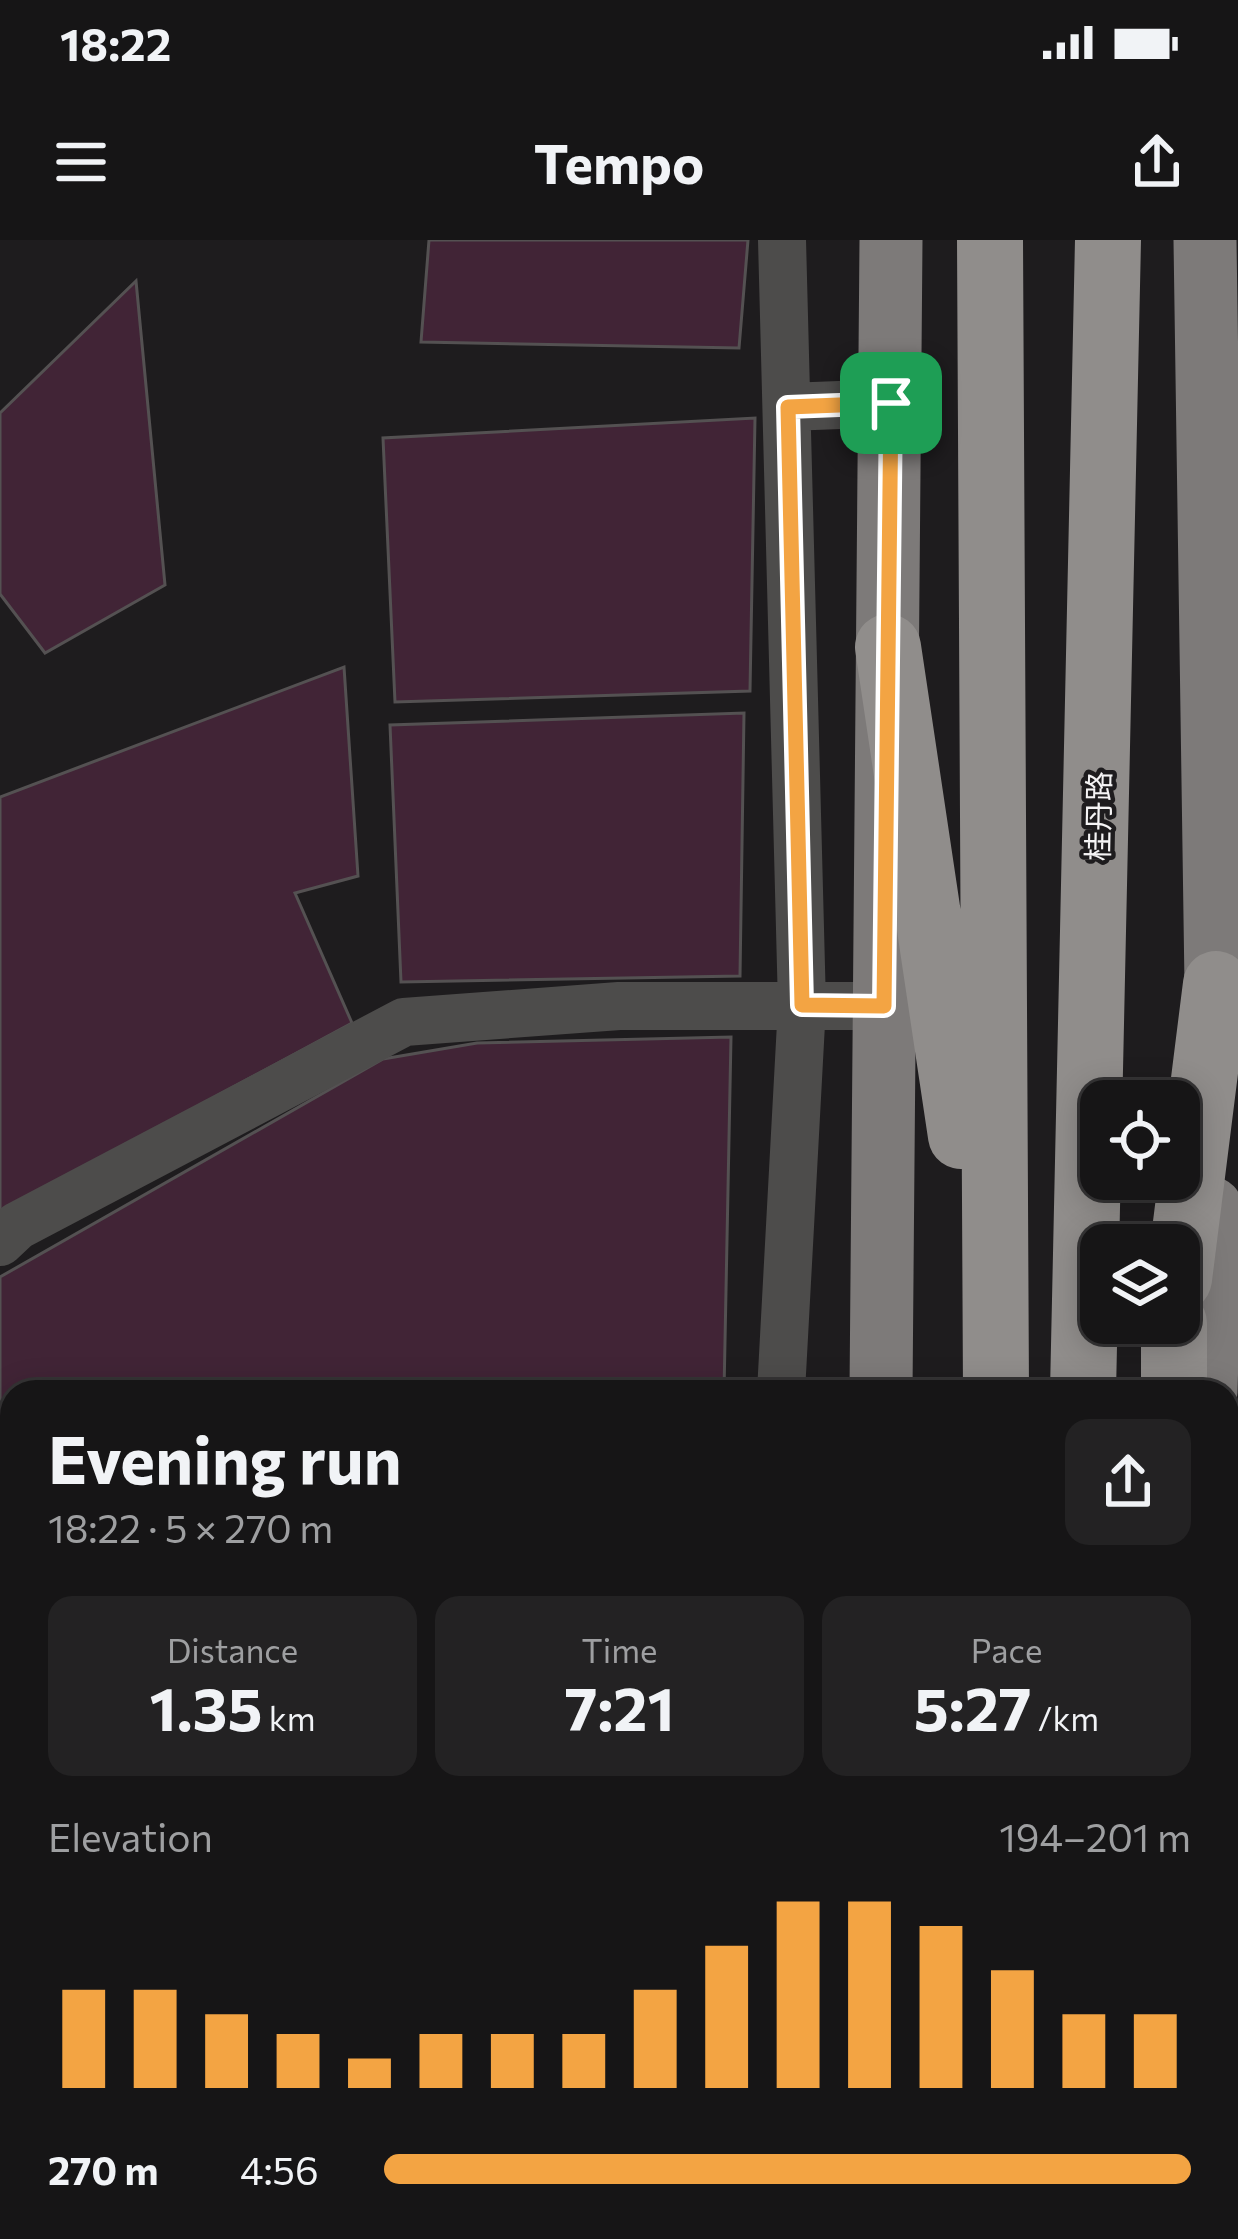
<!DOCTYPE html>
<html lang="en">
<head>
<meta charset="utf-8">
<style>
	body { margin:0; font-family:Commissioner,"Noto Sans SC",sans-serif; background:#232223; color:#f1f3f6; height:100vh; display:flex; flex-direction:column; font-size:45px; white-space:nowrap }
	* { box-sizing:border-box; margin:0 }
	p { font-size:39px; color:#9e9fa1 }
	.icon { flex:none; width:66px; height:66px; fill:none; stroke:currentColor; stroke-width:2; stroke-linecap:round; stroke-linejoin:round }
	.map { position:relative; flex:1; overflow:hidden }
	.details { position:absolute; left:0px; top:1140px; width:1239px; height:861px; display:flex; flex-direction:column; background:#161516; border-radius:36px 36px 0 0; box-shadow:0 6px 30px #0003,0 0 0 3px #353435 }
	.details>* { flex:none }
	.fabs { position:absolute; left:1080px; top:840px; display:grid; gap:24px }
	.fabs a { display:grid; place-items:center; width:120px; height:120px; border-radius:24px; background:#161516; box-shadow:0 6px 30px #0003,0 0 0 3px #353435; font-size:60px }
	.pin { position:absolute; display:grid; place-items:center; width:102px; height:102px; color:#fff; margin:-51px; border-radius:24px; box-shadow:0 6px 18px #0006 }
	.round { display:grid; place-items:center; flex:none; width:126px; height:126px; border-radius:24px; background:#232223 }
	.overview { display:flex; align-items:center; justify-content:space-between; height:204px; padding:0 48px }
	h1 { font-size:66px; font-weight:700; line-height:90px }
	.stats { display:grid; grid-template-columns:repeat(3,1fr); gap:18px; height:204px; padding:12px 48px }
	.stats div { display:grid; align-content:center; border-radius:24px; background:#232223; text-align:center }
	.stats b { font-size:60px; font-weight:700 }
	.stats small { font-size:33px; font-weight:400 }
	.stats p { font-size:33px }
	.chart { height:336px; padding:24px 48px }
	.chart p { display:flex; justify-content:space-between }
	.chart svg { width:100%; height:216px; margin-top:12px; stroke:#f3a443; stroke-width:6 }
	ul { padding:0 48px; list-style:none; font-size:39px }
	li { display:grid; grid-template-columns:192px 144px 1fr; align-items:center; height:90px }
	li i { height:30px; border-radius:15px; background:#f3a443 }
	.status { display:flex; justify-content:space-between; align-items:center; height:84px; padding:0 60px; background:#161516; direction:ltr }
	.status svg { height:33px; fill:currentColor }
	header { display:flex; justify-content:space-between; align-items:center; height:156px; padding:0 48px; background:#161516; font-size:54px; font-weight:700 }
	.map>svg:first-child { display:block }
	.building { fill:#412436; stroke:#545152; stroke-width:3 }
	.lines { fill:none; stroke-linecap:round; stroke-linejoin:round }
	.minor { stroke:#4d4c4b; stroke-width:48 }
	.major { stroke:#7d7a79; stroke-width:63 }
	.highway { stroke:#908d8b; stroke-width:66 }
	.route-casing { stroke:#fff; stroke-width:24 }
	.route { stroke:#f3a443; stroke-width:15 }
	.labels { text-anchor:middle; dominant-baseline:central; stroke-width:9; stroke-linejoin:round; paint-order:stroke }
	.street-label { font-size:30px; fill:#f5f4f5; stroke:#1e1c1e }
</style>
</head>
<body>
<div class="status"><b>18:22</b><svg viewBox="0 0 49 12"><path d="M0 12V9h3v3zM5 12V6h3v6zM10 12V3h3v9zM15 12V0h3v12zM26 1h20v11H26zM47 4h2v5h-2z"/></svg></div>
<header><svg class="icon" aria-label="menu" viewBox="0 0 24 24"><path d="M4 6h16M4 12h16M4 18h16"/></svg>Tempo<svg class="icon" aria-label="share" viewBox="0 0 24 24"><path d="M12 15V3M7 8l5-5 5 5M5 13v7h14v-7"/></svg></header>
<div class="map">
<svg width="1238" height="1999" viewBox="0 0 1238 1999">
	<rect width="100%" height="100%" fill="#1e1c1e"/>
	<path class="building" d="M429 0H748L739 108 421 102Z
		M136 41 165 345 45 413 0 354V173Z
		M755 178 750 451 395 462 383 198Z
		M344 427 358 636 295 653 352 783 0 973V557Z
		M744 473 740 736 401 742 390 485Z
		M731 797 724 1152H12V1215L0 1209V1037L383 819 477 803Z
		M12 1826V1989H140V1999H0V1830Z
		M169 1989H537V1999H169Z
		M586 1989H741L742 1999H586Z"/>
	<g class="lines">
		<path class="minor" d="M788 167 891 163
			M0 1002 17 986 404 782 619 766H884
			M781 1152 802 765 782 0
			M0 1248 12 1254
			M764 1999V1989"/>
		<path class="major" d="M1205 0 1216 744 1235 793
			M881 1152 891 0
			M1206 1152 1211 968
			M906 1989V1999"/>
		<path class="highway" d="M990 0 996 1152
			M888 407 961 896
			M1179 1039 1216 744
			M1174 1083V1152
			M1083 1152 1108 0
			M1028 1989V1999
			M1108 1989V1999
			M1154 1999V1989"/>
	</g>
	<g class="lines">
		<g class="route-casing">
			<path id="route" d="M891 163 884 766 802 765 788 167Z"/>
		</g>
		<use href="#route" class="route"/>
	</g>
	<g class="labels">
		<g class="street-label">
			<text transform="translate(1097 576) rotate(-89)">桂丹路</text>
		</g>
	</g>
</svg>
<div class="fabs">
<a><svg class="icon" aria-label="locate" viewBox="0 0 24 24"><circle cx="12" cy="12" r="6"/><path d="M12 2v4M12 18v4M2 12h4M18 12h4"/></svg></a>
<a><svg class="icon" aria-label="layers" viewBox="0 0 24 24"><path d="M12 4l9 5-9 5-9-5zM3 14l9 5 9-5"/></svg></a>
</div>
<div class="pin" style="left:891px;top:163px;background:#1e9e55"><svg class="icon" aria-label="arrive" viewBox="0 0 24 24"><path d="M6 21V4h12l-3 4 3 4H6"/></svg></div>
<section class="details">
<div class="overview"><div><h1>Evening run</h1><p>18:22 · 5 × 270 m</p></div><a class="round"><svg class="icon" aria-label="share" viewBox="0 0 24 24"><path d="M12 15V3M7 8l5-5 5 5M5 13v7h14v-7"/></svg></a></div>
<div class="stats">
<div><p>Distance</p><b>1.35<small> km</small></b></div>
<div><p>Time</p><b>7:21</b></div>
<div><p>Pace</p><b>5:27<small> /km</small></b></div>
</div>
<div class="chart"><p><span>Elevation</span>194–201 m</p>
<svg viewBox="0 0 160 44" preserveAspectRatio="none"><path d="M5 44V24M15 44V24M25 44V29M35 44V33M45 44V38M55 44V33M65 44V33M75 44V33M85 44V24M95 44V15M105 44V6M115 44V6M125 44V11M135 44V20M145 44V29M155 44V29"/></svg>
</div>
<ul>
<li><b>270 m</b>4:56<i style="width:100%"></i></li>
</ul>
</section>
</div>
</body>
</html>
